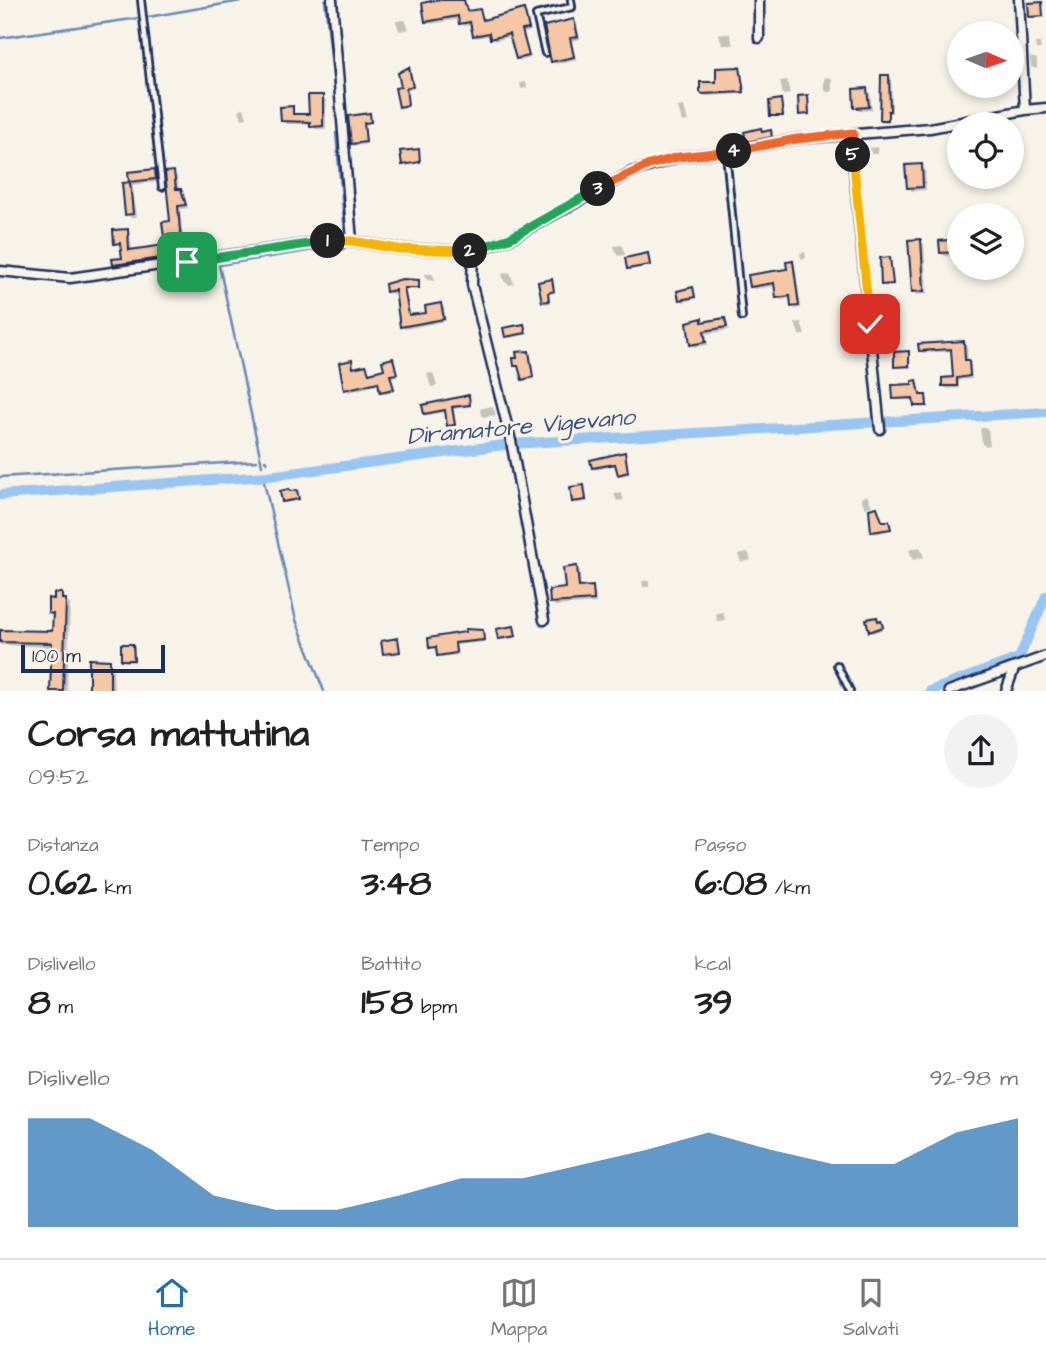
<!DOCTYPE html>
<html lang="it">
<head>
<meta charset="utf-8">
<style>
	body { margin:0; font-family:"Architects Daughter",sans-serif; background:#f2f2f2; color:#202124; height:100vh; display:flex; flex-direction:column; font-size:26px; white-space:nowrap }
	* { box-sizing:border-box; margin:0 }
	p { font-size:23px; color:#757577 }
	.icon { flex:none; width:38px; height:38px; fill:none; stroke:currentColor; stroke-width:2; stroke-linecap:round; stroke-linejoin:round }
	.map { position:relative; height:691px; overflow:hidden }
	.drawer { display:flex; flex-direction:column; background:#fff; flex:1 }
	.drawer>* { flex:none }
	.needle { width:46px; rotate:92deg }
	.fabs { position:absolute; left:947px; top:21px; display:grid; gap:14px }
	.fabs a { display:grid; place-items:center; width:77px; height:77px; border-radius:50%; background:#fff; box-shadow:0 4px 10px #0003; font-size:35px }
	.scale { position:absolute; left:21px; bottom:18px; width:144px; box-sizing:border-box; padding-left:7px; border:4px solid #1b2f5e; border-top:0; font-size:19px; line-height:24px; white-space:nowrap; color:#1b2f5e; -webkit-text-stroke:5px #f7f3e8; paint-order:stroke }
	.pin { position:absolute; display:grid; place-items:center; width:60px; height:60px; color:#fff; margin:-30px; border-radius:14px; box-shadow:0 4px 10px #0006 }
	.km { position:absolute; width:35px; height:35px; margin:-18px; border-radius:50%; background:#222; color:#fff; font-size:19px; line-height:35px; text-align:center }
	.round { display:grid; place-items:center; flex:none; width:74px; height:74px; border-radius:37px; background:#f2f2f2 }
	.overview { display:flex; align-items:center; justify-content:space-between; height:119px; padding:0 28px }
	h1 { font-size:38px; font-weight:800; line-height:52px }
	.metrics { display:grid; grid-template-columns:repeat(3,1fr); gap:10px; height:119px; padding:7px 28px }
	.metrics div { display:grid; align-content:center }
	.metrics b { font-size:35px; font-weight:800 }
	.metrics small { font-size:19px; font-weight:400 }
	.metrics p { font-size:19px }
	.chart { height:196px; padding:14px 28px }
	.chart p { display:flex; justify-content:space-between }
	.chart svg { width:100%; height:126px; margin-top:7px; fill:#1f6fb2; opacity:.7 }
	.tab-bar { display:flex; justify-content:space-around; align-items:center; height:98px; border-top:2px solid #e0e0e0; background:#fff; font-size:19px; color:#757577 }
	.tab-bar a { display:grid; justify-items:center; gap:4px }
	.tab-bar .selected { color:#1f6fb2 }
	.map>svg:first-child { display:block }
	.shadow { fill:#0003 }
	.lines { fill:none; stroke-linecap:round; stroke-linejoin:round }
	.stream { stroke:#6689b7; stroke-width:2.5 }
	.canal { stroke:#98c5f2; stroke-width:10 }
	.building { fill:#f5c7a4; stroke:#1b2f5e; stroke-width:2 }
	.lane-casing { stroke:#1b2f5e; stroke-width:10 }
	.street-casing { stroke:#1b2f5e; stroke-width:13 }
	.lane { stroke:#f7f3e8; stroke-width:4.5 }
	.street { stroke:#f7f3e8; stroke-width:8 }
	.split-1-casing { stroke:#fff; stroke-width:14 }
	.split-2-casing { stroke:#fff; stroke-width:14 }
	.split-3-casing { stroke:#fff; stroke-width:14 }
	.split-4-casing { stroke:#fff; stroke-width:14 }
	.split-5-casing { stroke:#fff; stroke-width:14 }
	.split-6-casing { stroke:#fff; stroke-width:14 }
	.split-1 { stroke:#22a559; stroke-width:9 }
	.split-2 { stroke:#f5b400; stroke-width:9 }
	.split-3 { stroke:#22a559; stroke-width:9 }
	.split-4 { stroke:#f0652b; stroke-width:9 }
	.split-5 { stroke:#f0652b; stroke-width:9 }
	.split-6 { stroke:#f5b400; stroke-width:9 }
	.labels { text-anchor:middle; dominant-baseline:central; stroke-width:6; stroke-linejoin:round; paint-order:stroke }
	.water-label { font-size:24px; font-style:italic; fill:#3a5483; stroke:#f7f3e8 }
</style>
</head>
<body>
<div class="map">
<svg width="1046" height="691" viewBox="0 0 1046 691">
	<rect width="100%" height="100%" fill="#f7f3e8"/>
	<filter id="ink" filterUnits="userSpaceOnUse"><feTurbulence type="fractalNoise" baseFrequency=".0143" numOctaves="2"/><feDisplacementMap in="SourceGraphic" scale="14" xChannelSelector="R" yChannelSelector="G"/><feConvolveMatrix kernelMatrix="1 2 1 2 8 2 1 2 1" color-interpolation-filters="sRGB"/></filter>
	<g filter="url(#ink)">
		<path class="shadow" d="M455 0H464L468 13 479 11 484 21 523 11 526 14 531 31 524 33 530 58 520 61 517 58 512 36 495 41 491 35 477 38 472 25 464 26 460 19 430 24 427 21Z
			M1042 4 1045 18H1033L1031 16Z
			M405 20 409 29 399 31 396 21Z
			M574 21 577 24 580 39 572 41 576 60 556 64 553 61Z
			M719 34H730L733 45H722Z
			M1035 43H1040L1041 49H1036Z
			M1030 57 1037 59V69L1031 67Z
			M739 69 745 94 706 96 702 91Z
			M410 70 413 88 407 89 409 106 402 108 403 88Z
			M888 76 891 79 892 113H889V122H884L882 119Z
			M829 77 832 79V92H827L824 90V78Z
			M787 80 790 94 783 95 780 81Z
			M526 82 527 88 521 89 520 83Z
			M987 86H1002V87L989 88Z
			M866 89 870 93 872 110 860 111 856 107Z
			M322 97 326 100V129H315L312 124H286L283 121 292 108 296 116 310 115Z
			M684 106 688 121 682 122 678 107Z
			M244 108 247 118 242 119 239 109Z
			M369 115 373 123 365 125 367 144 354 146 352 144 350 118Z
			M761 130 771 132 774 139 750 143 747 141Z
			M877 147 878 154H871L870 148Z
			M921 166 925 170 926 190 912 191 909 187Z
			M155 171 158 175 159 182 131 185 133 187 136 217 131 218 127 214 124 184 133 183 131 181Z
			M173 173 177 176 179 191 184 194 188 208 180 209 185 258 118 268 114 264 124 259 122 246 115 243 127 231 130 234 132 251 167 246 172 223Z
			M920 241 924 244 927 294 917 295 913 291Z
			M959 241V255L945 256 941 253V243Z
			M622 245 625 255 618 256 614 246Z
			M805 252 806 258 801 259 800 253Z
			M648 255 651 266 630 270 628 268Z
			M890 259 894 285 884 286 882 284Z
			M792 263 795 265 801 308 796 309 793 306 792 298 781 300 778 297 776 286 754 289 751 286 789 270Z
			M510 272 514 284 509 285 504 281 502 274Z
			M425 274H433L435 281 427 280Z
			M551 281 555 293 549 294 551 303 546 304 544 301Z
			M418 282 421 290H405L411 317 428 314 441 305 444 308 446 321 405 329 402 326 397 293 391 294 388 291Z
			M692 289 696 299 683 302 680 300Z
			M701 320 705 323 725 320 729 330 706 334 708 345 695 347 692 344Z
			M801 322 805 335H799L795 323Z
			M523 326 527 335 508 338 506 336Z
			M964 343 967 346 968 362 971 365 972 379 959 380V388L947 389 944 386 955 379 953 351 923 353 920 350Z
			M528 353 534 379 525 381 521 367 516 366Z
			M908 353 910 355 911 368H898L896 366Z
			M393 360 398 376 392 378 395 391 385 394 381 384 349 392 346 389 351 362 355 370 366 367 370 374 386 371Z
			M433 373 437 386 431 387 427 374Z
			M917 382 921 397 928 399V407L917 408 915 400H897L894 398Z
			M468 397 471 406 454 409 456 427 449 425 447 412 427 415 425 413Z
			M492 406 496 415 483 417 481 415 480 409Z
			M476 425 477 430 467 431 466 426Z
			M980 428H986L988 430 990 445 985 446 982 444Z
			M624 454 629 474 621 476 617 465 596 470 593 467Z
			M584 487 588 502 576 503 574 501Z
			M296 492 300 500 286 503 283 501Z
			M621 493 624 500 617 501 614 494Z
			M867 495 872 506 865 508 861 498Z
			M877 509 883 523H888L892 530 875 534 873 532Z
			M920 547 924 557 913 560 909 550Z
			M748 552 751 560 741 562 738 554Z
			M576 568 580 572 581 589 592 588 595 592 596 603 555 606 552 603 567 590Z
			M642 581H649V587H643Z
			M62 595 70 605 67 690 73 691H52L53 647 0 645V631L54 633V618L49 613Z
			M716 613 723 612 725 620 717 621Z
			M876 619 883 624 884 629 872 633 870 631Z
			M513 627 517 638 502 640 499 638Z
			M482 632 485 642 456 645 458 655 441 657 438 649 431 647Z
			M397 640 401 653 387 656 385 653Z
			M133 646 135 648V662H125L123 659Z
			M91 661H109L113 666 114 691H91Z"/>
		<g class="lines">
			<path class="stream" d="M325 0 334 85
				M148 17 247 0
				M0 38 139 18
				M336 133 345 234
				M265 460 267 462
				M262 465 219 265 320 249H343L346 246
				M268 472 269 476
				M0 477 257 461
				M264 482 296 620 324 691"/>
			<path class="canal" d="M0 495 269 476 511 444 1046 412
				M930 691 1019 658 1046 596"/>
		</g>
		<path class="building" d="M436 0H464L467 11 480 9 483 20 524 9 529 29 522 30 529 56 516 59 509 34 490 39 489 33 473 36 470 22 459 24 458 16 425 22 422 3Z
			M1042 2 1043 16 1029 17 1028 3Z
			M574 19 578 37 570 38 574 57 551 62 544 26Z
			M409 67 413 87 406 88 408 105 399 107 395 88 401 87 398 73Z
			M740 67 744 92 702 94 700 92V82H716V68Z
			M881 75H889L890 111H888V120H880Z
			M867 88 869 107 854 108 853 89Z
			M308 95H323V126L310 127V122L281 121 280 107 293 106V114H309Z
			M808 95 809 114 799 115 798 96Z
			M781 99 783 116H770L769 101Z
			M370 113 371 122 364 123 366 142 351 144 348 116Z
			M761 128 762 132 771 130 772 137 746 142 744 132Z
			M419 149 420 162 402 165 400 151Z
			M922 164 923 187 907 188 905 165Z
			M155 169 156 179 129 182 128 172Z
			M174 171 176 189H181L186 205 178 206 182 255 113 265 112 259 122 258 120 243 114 244 113 230 128 229 129 250 165 245 162 222 170 221 165 172Z
			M130 182 133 214 125 215 122 183Z
			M921 239 924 291 912 292 908 240Z
			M957 239 959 252 940 253 939 241Z
			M648 253 650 265 627 269 625 258Z
			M890 257 893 284 881 285 880 258Z
			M793 261 799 306 791 307 790 296 776 298 774 283 750 287 748 275 787 269 786 262Z
			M402 279 419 280V288H404L409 315 426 313 425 306 441 303 444 319 400 327 395 290 386 292 385 284Z
			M552 279 554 291 548 293 549 301 542 302 538 282Z
			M693 287 695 297 679 300 677 291Z
			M702 318V322L725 318 727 327 704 331 706 342 690 345 687 322Z
			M524 324 526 333 505 337 503 328Z
			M964 341 965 360H969L970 376 957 378V386H942V378L953 377 951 349 919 351 918 344Z
			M529 351 533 377 522 380 518 366H514L513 358H517L516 352Z
			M909 351V366L894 367V352Z
			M393 358 397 374 390 375 394 389 380 392 378 382 344 390 339 363 352 360 353 368 366 365 369 373 384 369 382 361Z
			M917 380 920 395H926L927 406H914L913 398 893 399 892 385 912 384V381Z
			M469 395 470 405 452 407 455 425 447 426 445 410 424 414 422 405Z
			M625 452 628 472 618 475 615 464 592 468 590 460Z
			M584 485 586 500 572 502 570 487Z
			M289 489 290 491 297 490 299 499 282 502 280 491Z
			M877 507 882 521H889L891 529 871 532 869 509Z
			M577 566 579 587 593 586 594 600 550 603 549 590 565 588 563 568Z
			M54 593H62V599H66L63 691H50L52 643 0 642V630L52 631 53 614 48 613V598L54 599Z
			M877 617 878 621 881 620 883 627 869 632 866 619Z
			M514 626 516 636 498 639 496 629Z
			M465 629 483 630 484 640 455 643 456 653 437 656 436 647 429 648 428 638 465 632Z
			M398 638 400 652 383 654 381 641Z
			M121 644H133L134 660H121Z
			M89 659 110 660V691H89Z"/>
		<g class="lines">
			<g class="lane-casing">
				<path id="lane" d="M141 0 162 187
					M545 53 536 15 572 7 571 0
					M726 153 742 317
					M837 665 850 691"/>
			</g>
			<g class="street-casing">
				<path id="street" d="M332 0 352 241
					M759 0V38
					M1019 0 1025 110
					M853 133 852 150 880 429
					M473 251 472 285 511 441 544 620
					M0 271 70 278 328 241H352L398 249 473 251 511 238 632 172 679 157 726 152 797 139 930 128 1025 110 1046 108
					M949 691 1046 656
					M1006 691 1014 669"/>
			</g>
			<use href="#lane" class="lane"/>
			<use href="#street" class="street"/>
		</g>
	</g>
	<g class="lines" filter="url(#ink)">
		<g class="split-1-casing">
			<path id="split-1" d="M187 262 328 241"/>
		</g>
		<g class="split-2-casing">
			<path id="split-2" d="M328 241H352L398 249 470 251"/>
		</g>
		<g class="split-3-casing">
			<path id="split-3" d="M470 251 510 238 598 189"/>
		</g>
		<g class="split-4-casing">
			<path id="split-4" d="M598 189 649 165 678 157 734 151"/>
		</g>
		<g class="split-5-casing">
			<path id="split-5" d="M734 151 797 139 853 133V155"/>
		</g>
		<g class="split-6-casing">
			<path id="split-6" d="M853 155 870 324"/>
		</g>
		<use href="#split-1" class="split-1"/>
		<use href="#split-2" class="split-2"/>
		<use href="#split-3" class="split-3"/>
		<use href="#split-4" class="split-4"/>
		<use href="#split-5" class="split-5"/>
		<use href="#split-6" class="split-6"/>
	</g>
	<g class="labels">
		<g class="water-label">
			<text transform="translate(521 427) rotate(-5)">Diramatore Vigevano</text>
		</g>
	</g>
</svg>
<div class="fabs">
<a><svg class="needle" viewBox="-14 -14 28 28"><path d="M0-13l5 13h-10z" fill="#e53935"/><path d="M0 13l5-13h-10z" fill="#757577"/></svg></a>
<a><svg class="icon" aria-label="locate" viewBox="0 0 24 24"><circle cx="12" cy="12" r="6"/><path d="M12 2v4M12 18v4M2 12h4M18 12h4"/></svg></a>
<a><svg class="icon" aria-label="layers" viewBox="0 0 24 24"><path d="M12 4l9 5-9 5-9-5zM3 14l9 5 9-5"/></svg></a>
</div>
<div class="scale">100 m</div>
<div class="pin" style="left:187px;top:262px;background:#1e9e55"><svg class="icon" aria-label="arrive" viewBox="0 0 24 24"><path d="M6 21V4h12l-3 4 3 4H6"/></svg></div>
<div class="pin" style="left:870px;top:324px;background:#d93025"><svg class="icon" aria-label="check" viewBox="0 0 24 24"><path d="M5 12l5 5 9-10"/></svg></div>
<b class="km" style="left:328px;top:241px">1</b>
<b class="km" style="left:470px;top:251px">2</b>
<b class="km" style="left:598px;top:189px">3</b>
<b class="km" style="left:734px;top:151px">4</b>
<b class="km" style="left:853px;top:155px">5</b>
</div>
<section class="drawer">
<div class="overview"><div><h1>Corsa mattutina</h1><p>09:52</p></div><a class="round"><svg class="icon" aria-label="share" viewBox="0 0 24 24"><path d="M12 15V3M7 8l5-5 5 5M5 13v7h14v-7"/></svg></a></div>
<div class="metrics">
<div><p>Distanza</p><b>0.62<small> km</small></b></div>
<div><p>Tempo</p><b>3:48</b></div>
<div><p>Passo</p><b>6:08<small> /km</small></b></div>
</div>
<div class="metrics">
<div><p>Dislivello</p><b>8<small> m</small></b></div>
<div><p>Battito</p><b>158<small> bpm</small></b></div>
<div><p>kcal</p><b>39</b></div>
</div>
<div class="chart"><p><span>Dislivello</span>92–98 m</p>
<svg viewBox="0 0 160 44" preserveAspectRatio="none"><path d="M0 44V6L10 6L20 17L30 33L40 38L50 38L60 33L70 27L80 27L90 22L100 17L110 11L120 17L130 22L140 22L150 11L160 6V44z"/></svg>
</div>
</section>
<nav class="tab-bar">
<a class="selected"><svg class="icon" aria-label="home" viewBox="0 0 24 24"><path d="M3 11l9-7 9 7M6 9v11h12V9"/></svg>Home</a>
<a><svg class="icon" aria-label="map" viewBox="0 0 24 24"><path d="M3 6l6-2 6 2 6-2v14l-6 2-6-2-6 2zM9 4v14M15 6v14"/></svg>Mappa</a>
<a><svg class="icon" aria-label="saved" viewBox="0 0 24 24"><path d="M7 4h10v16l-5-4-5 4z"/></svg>Salvati</a>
</nav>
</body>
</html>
